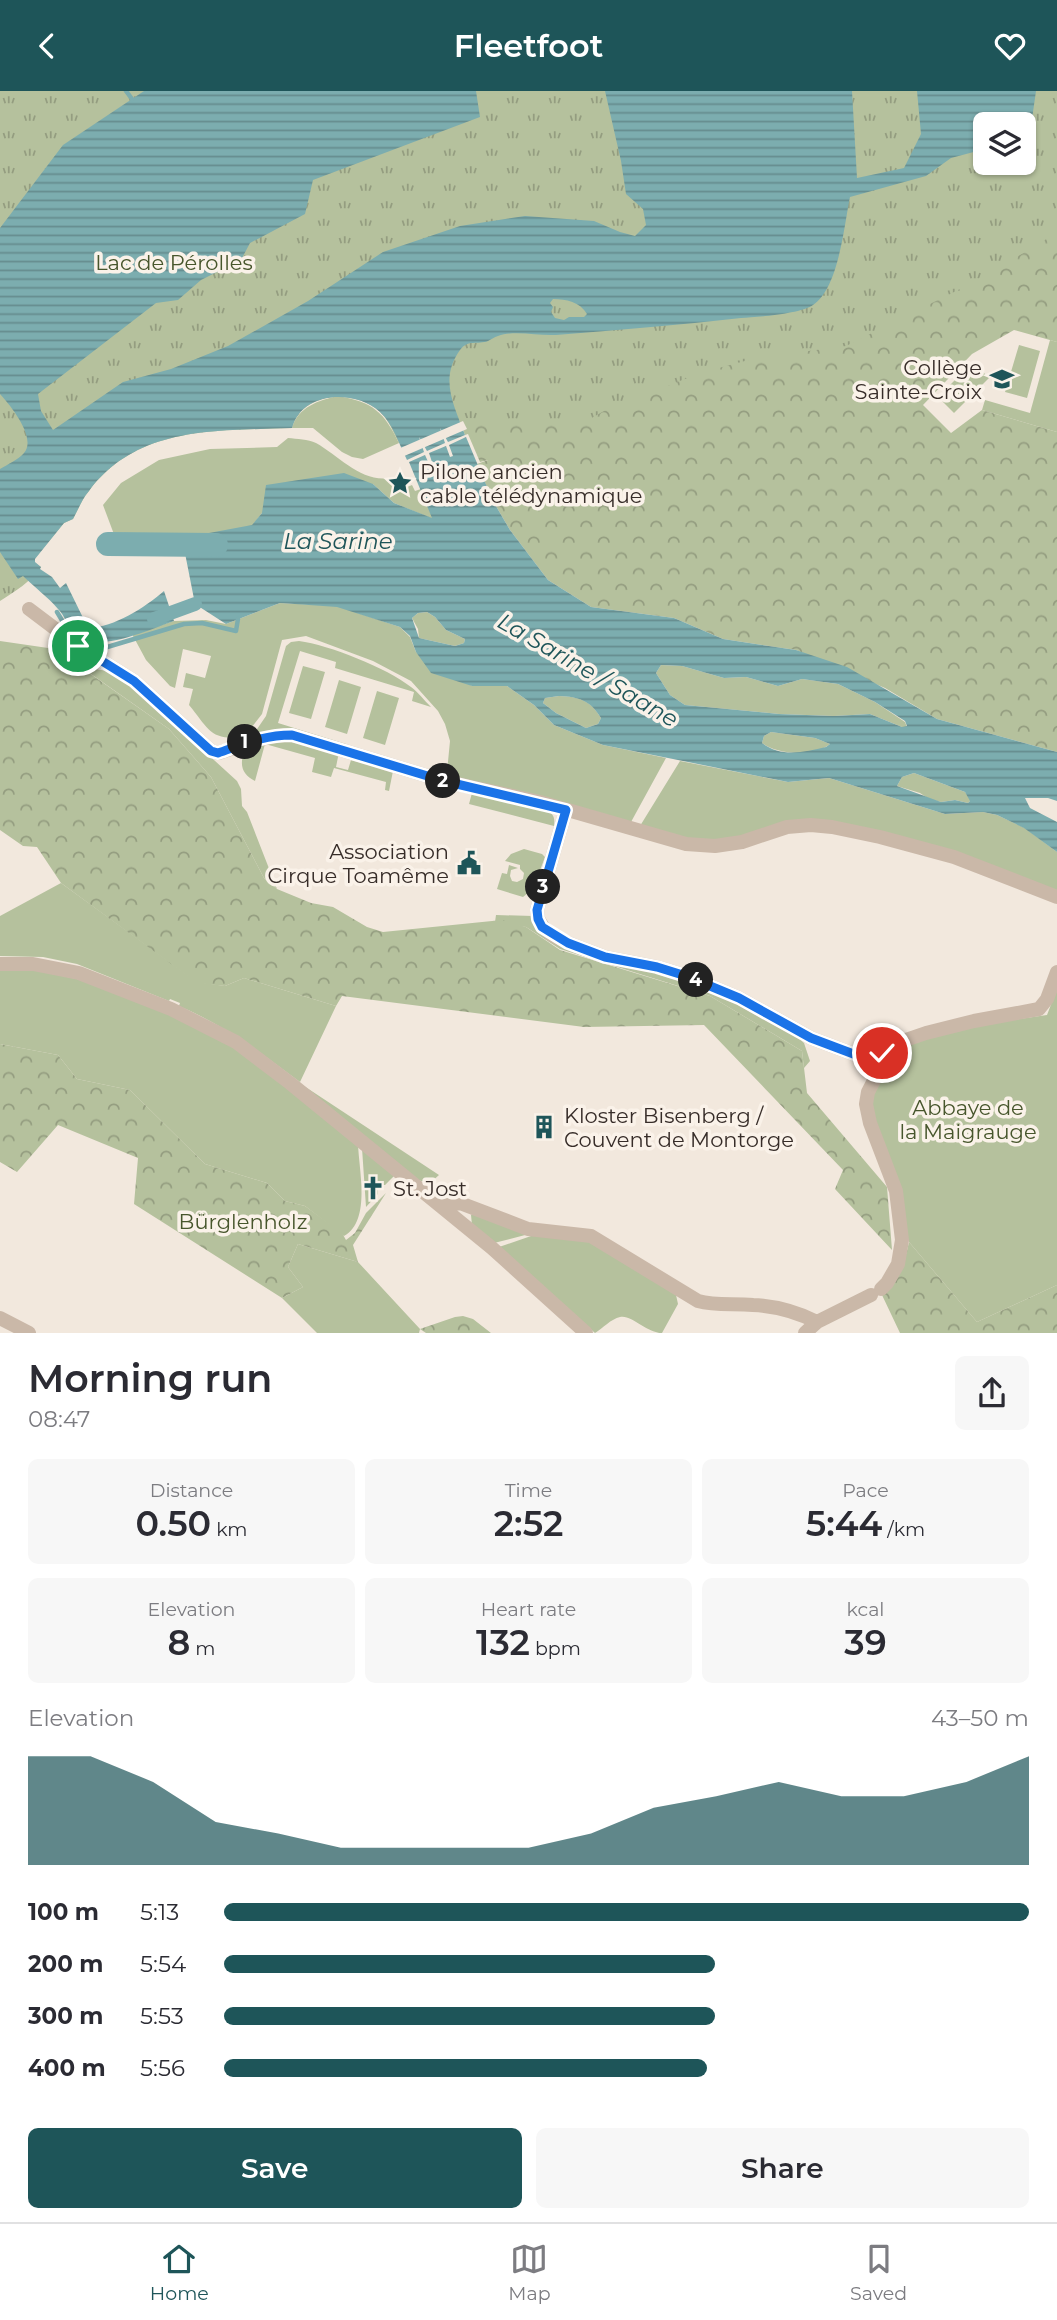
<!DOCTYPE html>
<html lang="en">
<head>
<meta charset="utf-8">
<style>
	body { margin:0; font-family:Montserrat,sans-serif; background:#f7f7f7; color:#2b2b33; height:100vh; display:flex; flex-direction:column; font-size:26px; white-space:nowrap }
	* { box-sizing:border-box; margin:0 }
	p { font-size:23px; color:#7c7c81 }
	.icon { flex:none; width:38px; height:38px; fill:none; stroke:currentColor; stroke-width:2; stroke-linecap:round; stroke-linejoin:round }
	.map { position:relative; height:1242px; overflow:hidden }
	.details { display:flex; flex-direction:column; background:#fff; flex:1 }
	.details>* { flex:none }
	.controls { position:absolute; left:973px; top:21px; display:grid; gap:14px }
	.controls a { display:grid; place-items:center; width:63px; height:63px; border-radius:10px; background:#fff; box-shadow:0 2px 5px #0004; font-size:35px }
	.pin { position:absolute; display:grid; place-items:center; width:60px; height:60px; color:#fff; margin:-30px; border:4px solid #fff; border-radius:50%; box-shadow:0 2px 7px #0007 }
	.km { position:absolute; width:35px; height:35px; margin:-18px; border-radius:50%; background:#222; color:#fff; font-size:19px; line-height:35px; text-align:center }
	.round { display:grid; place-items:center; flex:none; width:74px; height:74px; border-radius:10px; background:#f7f7f7 }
	.overview { display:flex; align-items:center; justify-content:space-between; height:119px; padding:0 28px }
	h1 { font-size:38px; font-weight:600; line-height:52px }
	.stats { display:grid; grid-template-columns:repeat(3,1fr); gap:10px; height:119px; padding:7px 28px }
	.stats div { display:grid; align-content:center; border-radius:10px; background:#f7f7f7; text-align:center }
	.stats b { font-size:35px; font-weight:600 }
	.stats small { font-size:19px; font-weight:400 }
	.stats p { font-size:19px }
	.chart { height:196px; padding:14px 28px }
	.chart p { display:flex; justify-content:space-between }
	.chart svg { width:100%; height:126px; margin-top:7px; fill:#1e5559; opacity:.7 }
	.action { display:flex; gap:14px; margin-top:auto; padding:14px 28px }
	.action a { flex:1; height:80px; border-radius:10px; background:#1e5559; color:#fff; font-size:28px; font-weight:600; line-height:80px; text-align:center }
	.action a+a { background:#f7f7f7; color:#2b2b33 }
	ul { padding:0 28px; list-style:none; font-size:23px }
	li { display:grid; grid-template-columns:112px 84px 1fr; align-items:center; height:52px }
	li i { height:18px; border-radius:9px; background:#1e5559 }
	header { display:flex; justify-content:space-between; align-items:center; height:91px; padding:0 28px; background:#1e5559; color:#fff; font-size:32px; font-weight:600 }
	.tab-bar { display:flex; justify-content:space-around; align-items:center; height:98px; border-top:2px solid #e1e1e2; background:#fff; font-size:19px; color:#7c7c81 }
	.tab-bar a { display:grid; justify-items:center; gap:4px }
	.tab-bar .active { color:#1e5559 }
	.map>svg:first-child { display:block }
	.green { fill:#b5c19d }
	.forest { fill:url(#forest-crowns) }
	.park { fill:url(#park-tufts); fill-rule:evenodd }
	.water { fill:url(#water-rules); fill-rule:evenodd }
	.pier { fill:#f2e8dd }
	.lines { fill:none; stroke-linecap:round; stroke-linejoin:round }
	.stream { stroke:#7cadaf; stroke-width:4.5 }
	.canal { stroke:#7cadaf; stroke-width:14 }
	.river { stroke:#7cadaf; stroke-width:24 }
	.street { stroke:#cab8a8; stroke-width:14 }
	.route-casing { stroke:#fff; stroke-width:14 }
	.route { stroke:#1a73e8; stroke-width:9 }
	.labels { text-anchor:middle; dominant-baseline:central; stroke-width:7; stroke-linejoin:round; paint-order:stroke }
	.park-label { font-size:21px; fill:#47562c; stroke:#faf2e9 }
	.poi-label { font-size:21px; fill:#372d29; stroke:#faf2e9; text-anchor:start }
	.water-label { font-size:23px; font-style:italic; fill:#1e5559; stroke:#faf2e9 }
</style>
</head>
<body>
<header><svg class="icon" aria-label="back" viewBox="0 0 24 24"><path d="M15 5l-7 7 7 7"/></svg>Fleetfoot<svg class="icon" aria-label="heart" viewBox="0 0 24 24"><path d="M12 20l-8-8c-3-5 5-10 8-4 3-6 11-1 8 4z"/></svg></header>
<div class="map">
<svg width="1057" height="1242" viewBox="0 0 1057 1242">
	<defs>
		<pattern id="forest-crowns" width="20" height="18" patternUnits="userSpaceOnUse" patternTransform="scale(1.75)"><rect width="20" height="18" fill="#b5c19d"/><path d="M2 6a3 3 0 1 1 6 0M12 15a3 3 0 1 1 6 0" fill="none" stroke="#949d80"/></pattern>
		<pattern id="park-tufts" width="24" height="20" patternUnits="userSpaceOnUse" patternTransform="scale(1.75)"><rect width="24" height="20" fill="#b5c19d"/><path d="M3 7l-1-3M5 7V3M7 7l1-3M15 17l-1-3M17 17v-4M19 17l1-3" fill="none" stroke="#949d80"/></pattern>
		<pattern id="water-rules" width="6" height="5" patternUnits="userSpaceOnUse" patternTransform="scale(1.75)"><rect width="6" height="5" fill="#7cadaf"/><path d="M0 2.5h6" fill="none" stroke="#668d8e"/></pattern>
	</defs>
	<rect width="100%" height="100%" fill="#f2e8dd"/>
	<path class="green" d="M1050 249 1057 251V341L982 319 985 309 1030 322Z
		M1019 254 1040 260 1027 307 1005 301Z
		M973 271 989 287 954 322 938 306Z
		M338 305C373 311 384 321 399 352L363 368 352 366 342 361 313 337H292C298 316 319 309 338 305Z
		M288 347C297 348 308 348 316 352 339 365 362 392 390 387L396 401 412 394 415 400 421 398 433 428 394 412 373 393 262 422 252 435 220 441 182 447 115 446 103 414 121 392 159 369 210 358 277 356Z
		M280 512 337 515 400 536 410 546 416 561 472 595H507L534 614 554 634 603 654 666 667 631 731 452 686 447 681 450 650 445 633 438 620 411 590 373 570 306 545 282 549 262 623 244 646C210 650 209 638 189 614L193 598 183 596 186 582 205 587 211 565 183 558 175 597 170 595 146 569 132 543 174 530 206 529 226 533Z
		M427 521 435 526 446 539 465 548 464 552 455 555 419 547 418 538 412 527 418 522Z
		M299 550C329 554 387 577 411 596 418 601 424 609 431 616L412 610 414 601 335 577 336 571 300 560 278 632 346 653 345 656 253 644 266 625 286 555 291 551Z
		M661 574 682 575 724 587 746 586 778 595 802 588 838 593 875 611 905 631 907 636H902L870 623 834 625 779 623 685 614 670 604 656 582Z
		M303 575 325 581 311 628 289 622Z
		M81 576 108 580 123 586 237 690 241 698 242 715 247 721 277 798 264 787 211 686 169 638Z
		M339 589 361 596 347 643 325 636Z
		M377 600 399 607 385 654 363 647Z
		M559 605C580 606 590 609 601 627L598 633 586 637 556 622 543 612 545 607Z
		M771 641 815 647 830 653C814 666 778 664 762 652L764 645Z
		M279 648 337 662 338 666 336 676 348 679 351 669 393 680 389 700 385 699 386 691 334 677 331 686 312 681 315 667 265 653 255 690C243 684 239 675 244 662L250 656Z
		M680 670 788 691 829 687 945 723 983 721 997 724 1025 737 1057 761V800L835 732 715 750 688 748 640 735Z
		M914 682 965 701 971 709 968 712 955 709 941 711 929 708 920 702 897 695 902 686Z
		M472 702 546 719C554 723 555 727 554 735L469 713Z
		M524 758 542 763 545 766 533 798 523 806 497 798 502 782 507 783 509 774 518 777 511 779 510 785 512 790 517 791 523 788 524 782 520 778V774L505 770 511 763Z
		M61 792 197 891 225 895 244 887 336 915 300 991C261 962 224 934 179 915L180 912 170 908 169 910 77 873 43 866 0 865V825Z
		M496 824 533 825 540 837 743 912 794 943 804 952 810 970 804 977 802 960 710 905 560 858 526 836 495 831Z
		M0 879H33L77 888 167 921 235 957 358 1053C359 1080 371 1130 344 1145L305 1115 285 1110 267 1092 205 1073 130 999 77 988 58 964 0 953Z
		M1057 898V1194L977 1231 909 1151 869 1013 888 976V963L922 948 962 936 1047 924Z
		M304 995 439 1084C432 1091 427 1092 418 1089Z
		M362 1057 395 1084 385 1094H378V1103L366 1116Z
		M475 1121 529 1143 494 1152 472 1134 471 1124Z
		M534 1144 586 1148 676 1204 678 1213 662 1242C647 1242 631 1223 620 1226 611 1228 603 1237 595 1242L499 1156Z
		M298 1153 358 1171 420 1238 419 1242H317L282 1207 303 1196 288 1176Z"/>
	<path class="forest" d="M1057 0V251L1014 239 972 263 923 314 951 342 982 319 1057 341V661L937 628 885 597 796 559 723 548 674 527 591 516 548 489 510 439 493 410 477 373 488 369 480 371 468 343 465 344 448 301 1024 72Z
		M0 550 55 558 169 638 211 686 264 787 277 798 311 812 333 816 367 836 383 841 502 829 526 836 560 859 710 905 802 960 807 1002 887 1096 892 1159 835 1098 843 1079 704 934 584 936 342 905 336 915 244 887 225 895 197 892 61 792 37 756 23 755 0 739Z
		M0 953 58 964 77 988 130 999 205 1073 267 1092 285 1110 305 1115 342 1142 346 1149 355 1142 366 1122 386 1102 353 1154 358 1171 298 1153 288 1176 303 1196 282 1207 134 1113 138 1067 58 1034 17 1081 0 1071Z
		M909 1151 977 1231 1057 1194V1242H900L882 1204C900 1190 904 1173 909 1151Z
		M463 1225 473 1228 491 1242H426L420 1238 455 1226Z"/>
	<path class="park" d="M0 0H1057V137L1043 151 960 198 846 255 756 267 700 282 604 320 581 333 464 327 405 352H399C393 341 389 329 379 320 354 298 302 301 292 337 219 340 138 334 89 400 82 408 78 419 73 428L64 432 35 467V472L41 476C30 491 16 500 0 510ZM985 33H1024V72H985Z"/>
	<path class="water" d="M144 0H476L480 26 313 89 305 123 250 152 241 169 201 189 178 209 156 212 38 303 41 320 53 339 123 291 171 278 228 255 308 210 383 161 460 135 525 125 594 130 620 141 635 145 646 134 643 118 626 103 621 70 605 0H852L857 87 904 77 921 43 917 0H1036L1030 42 1024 59V33H985V58L951 67 926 85 850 106C844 134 839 197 813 214 800 223 758 226 741 227 679 234 618 239 556 244 537 245 515 239 498 245 494 246 492 248 488 250 478 254 468 248 460 259 439 288 454 314 465 344L448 351 440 337 445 352 427 360 419 346 424 361 407 369C399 353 393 333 380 321 355 298 302 300 292 337 219 340 138 334 89 400 82 408 78 419 73 428L64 432 35 468V471L41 476 40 478 52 486 60 497 66 492 88 537C115 536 144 517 164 500L174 530C150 538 92 566 72 541 67 534 65 525 58 518 48 506 34 496 23 485L18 488 0 461V378C8 373 18 369 24 362 37 347 11 315 0 303V137L63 54ZM553 208C566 208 580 211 587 223L584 226H569L564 229 555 227 551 221 553 216 550 212Z
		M466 346 493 410 510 439 548 489 591 516 674 527 723 548 796 559 847 576 937 628 1057 661V710L1048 707H1025L1030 717 1057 731V761L1024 737 997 724 983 721 945 723 829 687 788 691 603 654 554 634 534 614 507 595H472L431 582 416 561 410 545 400 536 337 516 280 512 226 533 195 513 182 447 252 434 262 422 266 394 344 382 373 393 394 412 432 427 409 371 425 364 430 375 433 374 429 362 446 355 450 366 453 365 449 354ZM427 521 435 526 446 539 465 548 464 552 455 555 419 547 412 527 418 522ZM661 574 682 575 724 587 746 586 778 595 802 588 838 593 875 611 905 630 907 635 902 636 870 623 834 625 779 623 685 614 670 604 656 582ZM559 605C579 606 590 609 601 627L598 633 586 637 556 622 543 612 545 607ZM771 641 815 647 830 653 826 656C804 661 782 667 762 652L764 645ZM914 682 965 701 970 710 968 712 955 709 941 711 897 695 902 686Z"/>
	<path class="pier" d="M463 330 467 338 402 366 398 358Z"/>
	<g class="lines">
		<path class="stream" d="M126 0 132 8
			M57 521 69 541
			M90 555 104 557 184 533 202 532 236 540 238 528"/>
		<path class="canal" d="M154 528 195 513"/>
		<path class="river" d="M108 453 216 454"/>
		<path class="street" d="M29 518 78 555 134 590 211 660 218 662C244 654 264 644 292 644L444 690 540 711 686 753 715 755 742 751 787 736 811 734 832 736 880 746 954 766 1057 806
			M566 719 537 819 538 828 543 836 552 844 568 852 605 866 657 876 686 885 739 907 811 947 880 973
			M0 873H33L79 882 171 918 236 951 290 992 492 1157 586 1242
			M441 1115 460 1112 528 1138 591 1145 698 1210C716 1215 734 1212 753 1214 776 1215 797 1221 817 1231
			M881 1198 887 1192 898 1173 902 1149 896 1100 870 1032 866 1013 868 1001 880 978 882 962 888 955 926 942 974 930 1039 918 1047 908 1057 881
			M0 1227 29 1242
			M805 1242 817 1231 871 1204"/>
	</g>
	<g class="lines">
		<g class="route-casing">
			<path id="route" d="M78 555 134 590 211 660 218 662C244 653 264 644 292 644L444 690 566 719 537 819 538 828 542 836 568 852 605 866 657 876 686 885 739 907 811 947 880 973 882 962"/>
		</g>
		<use href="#route" class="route"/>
	</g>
	<defs>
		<g id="university-bare" transform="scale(1.89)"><path d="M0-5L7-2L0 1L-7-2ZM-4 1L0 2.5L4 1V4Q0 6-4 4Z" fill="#1e5559" stroke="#faf2e9" stroke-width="2.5" paint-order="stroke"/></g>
		<g id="sight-bare" transform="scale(1.89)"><path d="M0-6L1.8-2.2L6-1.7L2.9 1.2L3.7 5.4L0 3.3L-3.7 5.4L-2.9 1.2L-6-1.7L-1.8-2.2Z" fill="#1e5559" stroke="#faf2e9" stroke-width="2.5" paint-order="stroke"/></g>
		<g id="civic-bare" transform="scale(1.89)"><path d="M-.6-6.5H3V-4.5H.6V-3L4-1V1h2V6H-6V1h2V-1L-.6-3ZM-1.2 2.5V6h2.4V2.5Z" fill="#1e5559" stroke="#faf2e9" stroke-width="2.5" paint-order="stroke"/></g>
		<g id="building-bare" transform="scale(1.89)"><path d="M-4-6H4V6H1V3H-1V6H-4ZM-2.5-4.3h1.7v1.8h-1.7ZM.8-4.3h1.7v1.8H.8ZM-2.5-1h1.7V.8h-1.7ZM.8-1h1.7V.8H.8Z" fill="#1e5559" stroke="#faf2e9" stroke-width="2.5" paint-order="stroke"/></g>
		<g id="church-bare" transform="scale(1.89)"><path d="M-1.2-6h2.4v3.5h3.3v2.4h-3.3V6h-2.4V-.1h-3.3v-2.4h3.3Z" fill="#1e5559" stroke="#faf2e9" stroke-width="2.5" paint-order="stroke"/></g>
	</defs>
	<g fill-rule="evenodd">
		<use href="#university-bare" x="1002" y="288"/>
		<use href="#sight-bare" x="400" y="392"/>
		<use href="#civic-bare" x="469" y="772"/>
		<use href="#building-bare" x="544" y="1036"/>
		<use href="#church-bare" x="373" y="1097"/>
	</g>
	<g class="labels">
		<g class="park-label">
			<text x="174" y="171">Lac de Pérolles</text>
			<text x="968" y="1016">Abbaye de<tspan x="968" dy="24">la Maigrauge</tspan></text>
			<text x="243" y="1130">Bürglenholz</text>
		</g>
		<g class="poi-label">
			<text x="982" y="276" text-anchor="end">Collège<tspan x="982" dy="24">Sainte-Croix</tspan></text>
			<text x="420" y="380">Pilone ancien<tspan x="420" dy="24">cable télédynamique</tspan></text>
			<text x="449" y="760" text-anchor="end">Association<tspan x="449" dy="24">Cirque Toamême</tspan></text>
			<text x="564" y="1024">Kloster Bisenberg /<tspan x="564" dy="24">Couvent de Montorge</tspan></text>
			<text x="393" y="1097">St. Jost</text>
		</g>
		<g class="water-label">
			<text x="338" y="450">La Sarine</text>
			<text transform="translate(588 579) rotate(30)">La Sarine / Saane</text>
		</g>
	</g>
</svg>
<div class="controls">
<a><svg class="icon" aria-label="layers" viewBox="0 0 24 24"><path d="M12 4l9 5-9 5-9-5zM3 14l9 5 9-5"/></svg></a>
</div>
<div class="pin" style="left:78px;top:555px;background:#1e9e55"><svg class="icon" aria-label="arrive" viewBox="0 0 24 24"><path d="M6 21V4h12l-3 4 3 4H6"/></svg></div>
<div class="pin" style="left:882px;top:962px;background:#d93025"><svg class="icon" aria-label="check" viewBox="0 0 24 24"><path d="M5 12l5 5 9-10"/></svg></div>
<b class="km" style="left:245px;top:651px">1</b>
<b class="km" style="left:443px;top:690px">2</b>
<b class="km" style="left:543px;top:796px">3</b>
<b class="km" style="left:696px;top:889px">4</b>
</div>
<section class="details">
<div class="overview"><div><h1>Morning run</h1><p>08:47</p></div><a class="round"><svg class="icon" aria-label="share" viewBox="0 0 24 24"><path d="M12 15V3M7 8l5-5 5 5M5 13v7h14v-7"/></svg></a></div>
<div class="stats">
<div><p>Distance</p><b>0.50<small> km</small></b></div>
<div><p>Time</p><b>2:52</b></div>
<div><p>Pace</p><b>5:44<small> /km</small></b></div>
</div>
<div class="stats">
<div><p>Elevation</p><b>8<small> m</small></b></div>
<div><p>Heart rate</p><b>132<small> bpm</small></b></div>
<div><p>kcal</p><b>39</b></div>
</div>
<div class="chart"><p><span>Elevation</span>43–50 m</p>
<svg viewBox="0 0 160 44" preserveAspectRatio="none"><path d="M0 44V6L10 6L20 15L30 29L40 33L50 38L60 38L70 38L80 38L90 33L100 24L110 20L120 15L130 20L140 20L150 15L160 6V44z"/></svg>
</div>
<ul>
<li><b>100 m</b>5:13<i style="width:100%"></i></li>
<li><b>200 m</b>5:54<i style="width:61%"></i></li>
<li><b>300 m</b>5:53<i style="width:61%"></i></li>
<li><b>400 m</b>5:56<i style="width:60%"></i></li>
</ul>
<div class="action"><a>Save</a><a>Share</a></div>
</section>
<nav class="tab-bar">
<a class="active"><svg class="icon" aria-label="home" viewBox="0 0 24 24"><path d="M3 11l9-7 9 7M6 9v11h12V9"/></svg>Home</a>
<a><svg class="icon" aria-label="map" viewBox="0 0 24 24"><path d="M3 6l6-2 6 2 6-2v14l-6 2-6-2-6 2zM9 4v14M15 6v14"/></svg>Map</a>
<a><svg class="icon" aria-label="saved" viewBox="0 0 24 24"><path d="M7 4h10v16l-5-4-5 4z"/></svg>Saved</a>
</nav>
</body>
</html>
